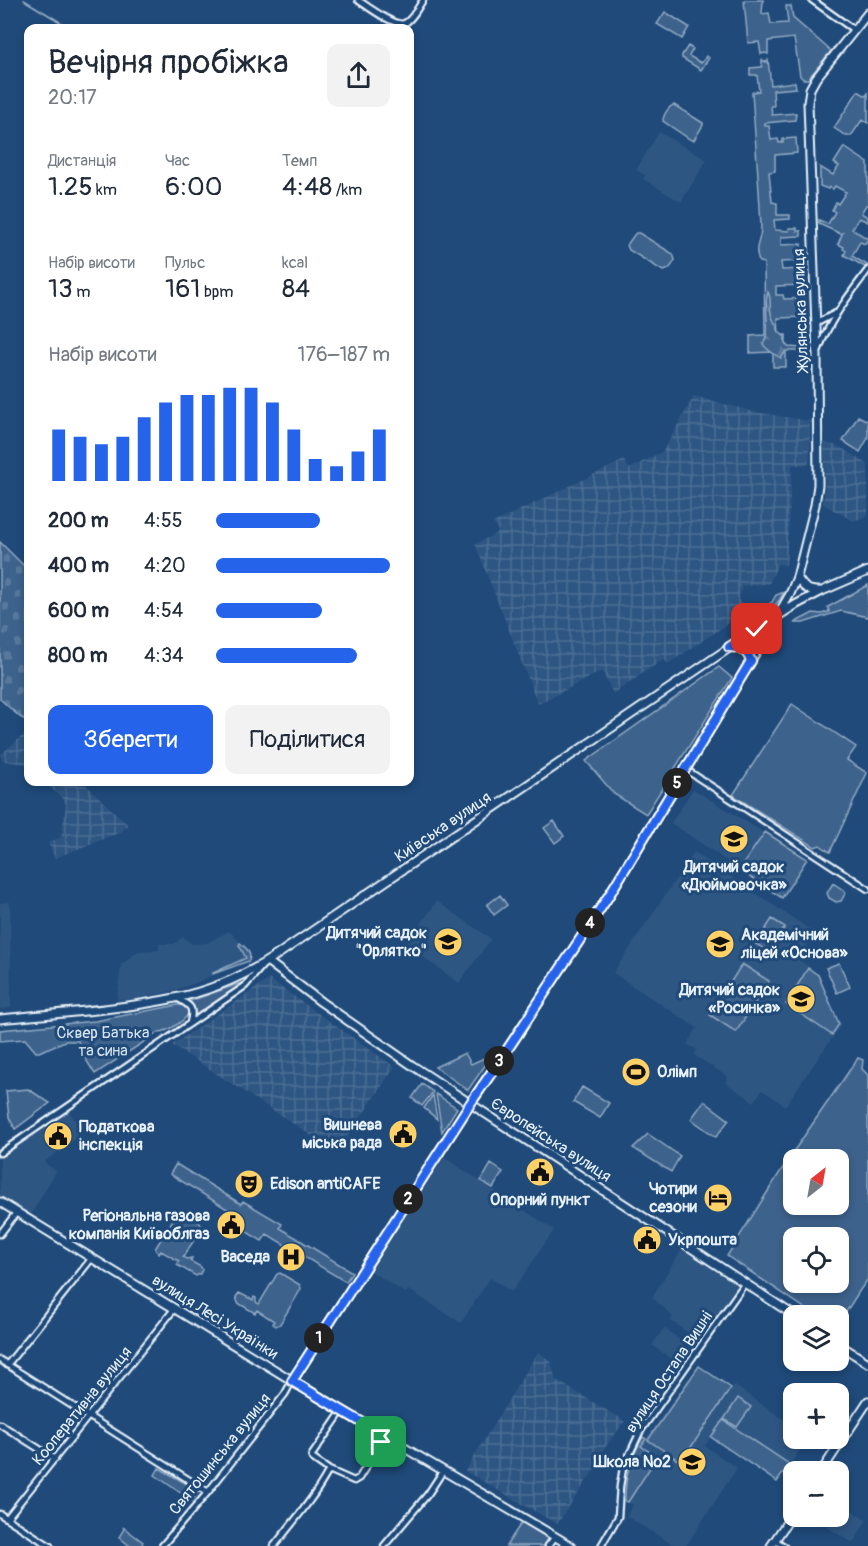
<!DOCTYPE html>
<html lang="uk">
<head>
<meta charset="utf-8">
<style>
	body { margin:0; font-family:Pangolin,sans-serif; background:#f2f2f3; color:#1f2937; height:100vh; display:flex; flex-direction:column; font-size:22px; white-space:nowrap }
	* { box-sizing:border-box; margin:0 }
	p { font-size:20px; color:#747a83 }
	.icon { flex:none; width:33px; height:33px; fill:none; stroke:currentColor; stroke-width:2; stroke-linecap:round; stroke-linejoin:round }
	.map { position:relative; flex:1; overflow:hidden }
	.details { position:absolute; left:24px; top:24px; width:390px; height:762px; display:flex; flex-direction:column; background:#fff; border-radius:12px; box-shadow:0 3px 9px #0003 }
	.details>* { flex:none }
	.needle { width:39px; rotate:31deg }
	.controls { position:absolute; left:783px; top:1149px; display:grid; gap:12px }
	.controls a { display:grid; place-items:center; width:66px; height:66px; border-radius:12px; background:#fff; box-shadow:0 3px 9px #0003; font-size:30px }
	.pin { position:absolute; display:grid; place-items:center; width:51px; height:51px; color:#fff; margin:-26px; border-radius:12px; box-shadow:0 3px 9px #0006 }
	.km { position:absolute; width:30px; height:30px; margin:-15px; border-radius:50%; background:#222; color:#fff; font-size:16px; line-height:30px; text-align:center }
	.round { display:grid; place-items:center; flex:none; width:63px; height:63px; border-radius:12px; background:#f2f2f3 }
	.head { display:flex; align-items:center; justify-content:space-between; height:102px; padding:0 24px }
	h1 { font-size:33px; font-weight:600; line-height:45px }
	.stats { display:grid; grid-template-columns:repeat(3,1fr); gap:9px; height:102px; padding:6px 24px }
	.stats div { display:grid; align-content:center }
	.stats b { font-size:26px; font-weight:600 }
	.stats small { font-size:16px; font-weight:400 }
	.stats p { font-size:16px }
	.chart { height:168px; padding:12px 24px }
	.chart p { display:flex; justify-content:space-between }
	.chart svg { width:100%; height:108px; margin-top:6px; stroke:#2563eb; stroke-width:6 }
	.action { display:flex; gap:12px; margin-top:auto; padding:12px 24px }
	.action a { flex:1; height:69px; border-radius:12px; background:#2563eb; color:#fff; font-size:24px; font-weight:600; line-height:69px; text-align:center }
	.action a+a { background:#f2f2f3; color:#1f2937 }
	ul { padding:0 24px; list-style:none; font-size:20px }
	li { display:grid; grid-template-columns:96px 72px 1fr; align-items:center; height:45px }
	li i { height:15px; border-radius:8px; background:#2563eb }
	.map>svg:first-child { display:block }
	.built { fill:#2e5683 }
	.industrial { fill:url(#industrial-grid) }
	.green { fill:#3c628c; stroke:#92aac2; stroke-width:1.5; fill-rule:evenodd }
	.forest { fill:url(#forest-firs); stroke:#92aac2; stroke-width:1.5 }
	.cemetery { fill:url(#cemetery-stones); stroke:#92aac2; stroke-width:1.5 }
	.lines { fill:none; stroke-linecap:round; stroke-linejoin:round }
	.stream { stroke:#9ab0c7; stroke-width:1.5 }
	.street-casing { stroke:#e8f1f8; stroke-width:9 }
	.secondary-casing { stroke:#e8f1f8; stroke-width:11 }
	.street { stroke:#1f4a7a; stroke-width:4.5 }
	.secondary { stroke:#1f4a7a; stroke-width:7 }
	.route-casing { stroke:#fff; stroke-width:12 }
	.route { stroke:#2563eb; stroke-width:8 }
	.labels { text-anchor:middle; dominant-baseline:central; stroke-width:6; stroke-linejoin:round; paint-order:stroke }
	.street-label { font-size:16px; fill:#e8f1f8; stroke:#1f4a7a }
	.poi-label { font-size:16px; font-weight:bold; fill:#e8f1f8; stroke:#1f4a7a; text-anchor:end }
	.park-label { font-size:16px; fill:#d7e3ed; stroke:#1f4a7a }
</style>
</head>
<body>
<div class="map">
<svg width="868" height="1546" viewBox="0 0 868 1546">
	<defs>
		<pattern id="industrial-grid" width="8" height="8" patternUnits="userSpaceOnUse" patternTransform="scale(1.5)"><rect width="8" height="8" fill="#2e5683"/><path d="M0 4h8M4 0v8" fill="none" stroke="#4c6f95"/></pattern>
		<pattern id="forest-firs" width="22" height="20" patternUnits="userSpaceOnUse" patternTransform="scale(1.5)"><rect width="22" height="20" fill="#3c628c"/><path d="M5 1l3.5 6h-7zM16 11l3.5 6h-7z" fill="#58799d"/></pattern>
		<pattern id="cemetery-stones" width="16" height="16" patternUnits="userSpaceOnUse" patternTransform="scale(1.5)"><rect width="16" height="16" fill="#3c628c"/><path d="M2 7V4a2 2 0 0 1 4 0v3zM10 15v-3a2 2 0 0 1 4 0v3z" fill="#58799d"/></pattern>
	</defs>
	<rect width="100%" height="100%" fill="#1f4a7a"/>
	<filter id="ink" filterUnits="userSpaceOnUse"><feTurbulence type="fractalNoise" baseFrequency=".0167" numOctaves="2"/><feDisplacementMap in="SourceGraphic" scale="12" xChannelSelector="R" yChannelSelector="G"/><feConvolveMatrix kernelMatrix="1 2 1 2 8 2 1 2 1" color-interpolation-filters="sRGB"/></filter>
	<g filter="url(#ink)">
		<path class="built" d="M659 132 707 160 681 202 643 179 645 175 636 170Z
			M693 789 807 859 782 898 671 823Z
			M694 852 815 933 798 959 819 974 841 1025 785 1106 762 1090 754 1102 725 1082 728 1077 694 1055 697 1050 687 1044 697 1028 613 973Z
			M437 901 491 939 459 983 406 945Z
			M10 902 11 1008 0 1009V903Z
			M229 931 249 951 250 957 249 961 229 967 196 983 169 992 134 999 117 1000 121 965 138 951 159 950V944H174L183 937 192 944 207 943Z
			M68 1110 84 1133 44 1162 56 1171 31 1215 0 1196V1156Z
			M444 1157 554 1230 512 1292 490 1278 461 1323 409 1290 405 1293 369 1270Z
			M682 1249 735 1283 737 1288 701 1342 670 1320 673 1317 652 1297Z
			M664 1328 686 1344 674 1361 652 1345Z
			M688 1378 722 1401 734 1385 793 1426 794 1438 808 1439 777 1483 710 1438 705 1446 737 1468 686 1546H675L626 1516 633 1505 628 1502 657 1458 641 1446Z
			M841 1504 867 1520 853 1543 827 1527 833 1517 838 1516 839 1508Z"/>
		<path class="industrial" d="M694 396 755 412 810 421 809 465H792L786 565 778 564 769 584 742 586 738 599 747 611 668 664 664 659 613 694 602 671 538 704 475 544 499 532 493 523 624 460 629 469 663 451Z
			M824 442 840 447 868 464V516L853 521 823 504 825 486Z
			M28 731V767L25 764 4 761 0 755Z
			M44 782H83L128 825 121 832 55 858 48 843 61 837 66 805 64 800Z
			M269 979 395 1067 337 1152 172 1045Z
			M538 1352 551 1361 556 1380 625 1421 598 1457 601 1460 557 1524 465 1471Z"/>
		<path class="green" d="M744 0H763L762 14 769 13 771 24 788 23 786 6H791L793 18 831 51 808 79H803L800 76 794 38 768 41V54L765 53 761 54 759 42 748 43Z
			M665 12 689 27 682 39 657 24Z
			M688 46 693 49 689 56 701 63 703 61 706 56 709 58 701 70 682 58V55Z
			M762 60 766 62 768 60 771 85 795 82 796 88 773 90 774 106H771L772 115 796 113 795 120 765 123V126H769L771 140 778 139 779 143 783 142V139L796 138 797 153 775 155V171L769 172 772 202 777 203V215H790V219L774 220 775 230 789 231V228H797V231H801V236L781 237V245L801 244 802 261 781 262 782 270 803 269V285L776 286V295H783L784 299 804 298 805 317 778 318 779 335H786V367H773V352L750 353V336L765 335 764 263 759 262C753 244 761 244 761 227 759 182 755 137 752 92L759 91 757 75H750V68L762 67Z
			M858 91 866 96 868 93V123L862 120 851 136H846L834 128Z
			M674 105 703 123V125L694 140H691L663 121C663 115 669 106 674 105Z
			M844 147 868 163V205H866L861 213 868 217V222L859 218 852 229 868 239 865 244 860 242 852 256 867 265 865 267 844 255 846 251 843 249 844 247 838 244 843 232 841 234 819 224V220L828 224 835 212 832 210 836 202 838 204 846 192 835 186 833 189 829 187 828 189 820 186V167L833 175 839 166 834 163Z
			M636 233H639L673 254 675 260C672 265 670 270 663 271L629 250 627 245 634 235Z
			M858 416 868 421V438L860 452 843 441Z
			M868 585V617L841 611 803 623H794L813 613 821 614 829 612 828 607Z
			M784 592C779 603 770 610 761 617L755 616 756 613 772 602 776 595Z
			M719 667 732 678 646 814 614 794 586 761Z
			M792 704 856 747 847 760 867 773 830 852 820 845 815 847 733 795Z
			M554 821 564 836 555 843 544 828Z
			M765 832 807 859 782 898 739 870Z
			M833 883 846 892 841 901 836 902 829 898 827 893Z
			M500 895 507 905 494 915 487 905Z
			M772 919 785 927 769 952 756 944Z
			M240 943C246 948 252 952 249 961L213 974V973L246 958 239 945Z
			M839 963 850 987 837 993 826 968Z
			M742 964 769 981 736 1032 710 1015Z
			M808 968 818 975 839 1024 832 1035 786 1004Z
			M244 982 194 1016 193 1005 190 1001Z
			M178 1005H185C186 1006 188 1007 188 1009 192 1018 167 1032 159 1032L95 1074 83 1055 78 1041H65L39 1052H36L25 1039 0 1041V1030L95 1021Z
			M465 1053 471 1064 493 1054 468 1090 435 1067Z
			M858 1058 863 1060 862 1069 868 1075V1279L860 1290 839 1323 838 1316 815 1315 727 1256 789 1158ZM794 1160H838V1204H794ZM794 1238H838V1282H794Z
			M422 1084 433 1092 422 1106 412 1098Z
			M582 1087 609 1103 600 1118 573 1102Z
			M28 1089 50 1103 15 1129 9 1117 6 1091Z
			M436 1094 457 1108 442 1132Z
			M433 1095 437 1119 424 1108Z
			M704 1101 729 1120 716 1137 691 1119Z
			M648 1134 680 1156 671 1172 633 1148Z
			M176 1164 241 1204 243 1201 282 1224 280 1228 352 1272 346 1282 267 1234 262 1241 237 1226 242 1218 170 1174Z
			M491 1164 503 1172 493 1188 481 1181Z
			M179 1211H182L200 1223 202 1228 183 1257 186 1259 192 1258 190 1261 201 1267 202 1270 200 1274 196 1276 177 1265 179 1261 161 1251 159 1254 155 1249 177 1213Z
			M280 1273 300 1285 301 1289 280 1324 276 1326 273 1324 274 1321 257 1310 255 1313 238 1303 236 1297 239 1293 253 1300 254 1297 256 1298V1302L259 1304 277 1274Z
			M699 1366 731 1388 681 1462 648 1440Z
			M738 1398 751 1407 737 1427 724 1419Z
			M723 1420 789 1464 777 1482 711 1437Z
			M643 1437 646 1439 641 1446 657 1457 628 1502 625 1501C625 1475 630 1459 643 1437Z
			M159 1468 199 1491 192 1501 155 1475Z
			M522 1522 548 1538 549 1541 545 1546H506Z
			M123 1527 143 1542 141 1546H130L119 1537 124 1529Z"/>
		<path class="forest" d="M768 292C772 299 769 305 771 313 772 320 777 325 779 332L785 337V343L788 347 802 348 805 350 804 351H786L781 358C776 356 765 348 763 344 773 329 762 309 768 292Z"/>
		<path class="cemetery" d="M0 542 28 570V721L20 717 0 699Z"/>
		<g class="lines">
			<path class="stream" d="M24 0 70 28"/>
			<g class="street-casing">
				<path id="street" d="M358 0C367 6 396 28 405 23 413 19 418 7 423 0
					M812 0 854 30
					M815 324 836 313
					M819 349C829 321 850 294 868 270
					M685 769 868 889
					M177 998C191 1006 194 1007 190 1023
					M0 1153 245 986 263 965
					M0 1234 17 1212
					M0 1360 208 1492
					M7 1365 92 1258
					M342 1411 312 1455V1458L329 1470 354 1481 359 1478 385 1436
					M0 1424 55 1459
					M0 1514 50 1546
					M7 1518 175 1308
					M774 1540 784 1546
					M162 1546 208 1492 285 1394 292 1381
					M274 1546C294 1521 314 1498 329 1470
					M384 1546 428 1494 443 1471
					M548 1546 555 1537
					M601 1546 618 1517 620 1486 623 1468 640 1432 745 1283"/>
			</g>
			<g class="secondary-casing">
				<path id="secondary" d="M797 577C803 588 808 591 819 591
					M729 647C740 647 747 650 751 661
					M267 961 321 1002 413 1066 795 1316
					M0 1019C58 1013 118 1010 175 998 210 991 246 975 277 955L757 629 797 604 822 591 868 571
					M0 1202 342 1411 571 1546
					M838 1344 868 1363
					M292 1381 470 1104 509 1047 608 897 758 649 790 594 797 577 815 505 818 485 817 356 808 103 810 89 816 78 868 13
					M821 1472 868 1401
					M771 1546 794 1512"/>
			</g>
			<use href="#street" class="street"/>
			<use href="#secondary" class="secondary"/>
		</g>
	</g>
	<g class="lines" filter="url(#ink)">
		<g class="route-casing">
			<path id="route" d="M381 1442 385 1436 292 1381 470 1104 509 1047 608 897 751 661C747 650 740 647 729 647L757 629"/>
		</g>
		<use href="#route" class="route"/>
	</g>
	<defs>
		<g id="school-disc" transform="scale(1.5)"><circle r="9.5" fill="#ffd166" stroke="#1f4a7a"/><path d="M0-5L7-2L0 1L-7-2ZM-4 1L0 2.5L4 1V4Q0 6-4 4Z" fill="#111"/></g>
		<g id="stadium-disc" transform="scale(1.5)"><circle r="9.5" fill="#ffd166" stroke="#1f4a7a"/><path d="M0-5a6.5 5 0 1 0 0 10a6.5 5 0 1 0 0-10ZM-3.5-1.8h7v3.6h-7Z" fill="#111"/></g>
		<g id="civic-disc" transform="scale(1.5)"><circle r="9.5" fill="#ffd166" stroke="#1f4a7a"/><path d="M-.6-6.5H3V-4.5H.6V-3L4-1V1h2V6H-6V1h2V-1L-.6-3ZM-1.2 2.5V6h2.4V2.5Z" fill="#111"/></g>
		<g id="theatre-disc" transform="scale(1.5)"><circle r="9.5" fill="#ffd166" stroke="#1f4a7a"/><path d="M-5-5.5Q0-4 5-5.5V0Q5 5 0 6Q-5 5-5 0ZM-3.3-2.5H-1v1.5H-3.3ZM1-2.5H3.3v1.5H1ZM-2.8 1Q0 5.5 2.8 1Z" fill="#111"/></g>
		<g id="hotel-disc" transform="scale(1.5)"><circle r="9.5" fill="#ffd166" stroke="#1f4a7a"/><path d="M-6-4.5h1.5V1H6V5H4.5V3h-9V5H-6ZM-4 0a1.8 1.8 0 1 1 3.6 0ZM.5 0V-2.5h3Q6-2.5 6 0Z" fill="#111"/></g>
		<g id="hospital-disc" transform="scale(1.5)"><circle r="9.5" fill="#ffd166" stroke="#1f4a7a"/><path d="M-5-5h3v3.5h4V-5h3V5h-3V1.5h-4V5h-3Z" fill="#111"/></g>
	</defs>
	<g fill-rule="evenodd">
		<use href="#school-disc" x="734" y="839"/>
		<use href="#school-disc" x="448" y="942"/>
		<use href="#school-disc" x="720" y="944"/>
		<use href="#school-disc" x="801" y="999"/>
		<use href="#stadium-disc" x="636" y="1072"/>
		<use href="#civic-disc" x="403" y="1134"/>
		<use href="#civic-disc" x="58" y="1136"/>
		<use href="#civic-disc" x="540" y="1172"/>
		<use href="#theatre-disc" x="249" y="1184"/>
		<use href="#hotel-disc" x="718" y="1198"/>
		<use href="#civic-disc" x="231" y="1225"/>
		<use href="#civic-disc" x="647" y="1240"/>
		<use href="#hospital-disc" x="291" y="1257"/>
		<use href="#school-disc" x="692" y="1462"/>
	</g>
	<g class="labels">
		<g class="street-label">
			<text transform="translate(801 310) rotate(-92)">Жулянська вулиця</text>
			<text transform="translate(443 827) rotate(-34)">Київська вулиця</text>
			<text transform="translate(551 1140) rotate(33)">Європейська вулиця</text>
			<text transform="translate(215 1317) rotate(32)">вулиця Лесі Українки</text>
			<text transform="translate(669 1372) rotate(-56)">вулиця Остапа Вишні</text>
			<text transform="translate(82 1406) rotate(-51)">Кооперативна вулиця</text>
			<text transform="translate(220 1454) rotate(-51)">Святошинська вулиця</text>
		</g>
		<g class="poi-label">
			<text x="734" y="867" text-anchor="middle">Дитячий садок<tspan x="734" dy="18">«Дюймовочка»</tspan></text>
			<text x="427" y="933">Дитячий садок<tspan x="427" dy="18">"Орлятко"</tspan></text>
			<text x="741" y="935" text-anchor="start">Академічний<tspan x="741" dy="18">ліцей «Основа»</tspan></text>
			<text x="780" y="990">Дитячий садок<tspan x="780" dy="18">«Росинка»</tspan></text>
			<text x="657" y="1072" text-anchor="start">Олімп</text>
			<text x="382" y="1125">Вишнева<tspan x="382" dy="18">міська рада</tspan></text>
			<text x="79" y="1127" text-anchor="start">Податкова<tspan x="79" dy="18">інспекція</tspan></text>
			<text x="270" y="1184" text-anchor="start">Edison antiCAFE</text>
			<text x="697" y="1189">Чотири<tspan x="697" dy="18">сезони</tspan></text>
			<text x="540" y="1200" text-anchor="middle">Опорний пункт</text>
			<text x="210" y="1216">Регіональна газова<tspan x="210" dy="18">компанія Київоблгаз</tspan></text>
			<text x="668" y="1240" text-anchor="start">Укрпошта</text>
			<text x="270" y="1257">Васеда</text>
			<text x="671" y="1462">Школа №2</text>
		</g>
		<g class="park-label">
			<text x="103" y="1033">Сквер Батька<tspan x="103" dy="18">та сина</tspan></text>
		</g>
	</g>
</svg>
<div class="controls">
<a><svg class="needle" viewBox="-14 -14 28 28"><path d="M0-13l5 13h-10z" fill="#e53935"/><path d="M0 13l5-13h-10z" fill="#747a83"/></svg></a>
<a><svg class="icon" aria-label="locate" viewBox="0 0 24 24"><circle cx="12" cy="12" r="6"/><path d="M12 2v4M12 18v4M2 12h4M18 12h4"/></svg></a>
<a><svg class="icon" aria-label="layers" viewBox="0 0 24 24"><path d="M12 4l9 5-9 5-9-5zM3 14l9 5 9-5"/></svg></a>
<a>+</a>
<a>−</a>
</div>
<div class="pin" style="left:381px;top:1442px;background:#1e9e55"><svg class="icon" aria-label="arrive" viewBox="0 0 24 24"><path d="M6 21V4h12l-3 4 3 4H6"/></svg></div>
<div class="pin" style="left:757px;top:629px;background:#d93025"><svg class="icon" aria-label="check" viewBox="0 0 24 24"><path d="M5 12l5 5 9-10"/></svg></div>
<b class="km" style="left:319px;top:1338px">1</b>
<b class="km" style="left:408px;top:1199px">2</b>
<b class="km" style="left:499px;top:1061px">3</b>
<b class="km" style="left:590px;top:923px">4</b>
<b class="km" style="left:677px;top:783px">5</b>
<section class="details">
<div class="head"><div><h1>Вечірня пробіжка</h1><p>20:17</p></div><a class="round"><svg class="icon" aria-label="share" viewBox="0 0 24 24"><path d="M12 15V3M7 8l5-5 5 5M5 13v7h14v-7"/></svg></a></div>
<div class="stats">
<div><p>Дистанція</p><b>1.25<small> km</small></b></div>
<div><p>Час</p><b>6:00</b></div>
<div><p>Темп</p><b>4:48<small> /km</small></b></div>
</div>
<div class="stats">
<div><p>Набір висоти</p><b>13<small> m</small></b></div>
<div><p>Пульс</p><b>161<small> bpm</small></b></div>
<div><p>kcal</p><b>84</b></div>
</div>
<div class="chart"><p><span>Набір висоти</span>176–187 m</p>
<svg viewBox="0 0 160 44" preserveAspectRatio="none"><path d="M5 44V23M15 44V26M25 44V29M35 44V26M45 44V18M55 44V12M65 44V9M75 44V9M85 44V6M95 44V6M105 44V12M115 44V23M125 44V35M135 44V38M145 44V32M155 44V23"/></svg>
</div>
<ul>
<li><b>200 m</b>4:55<i style="width:60%"></i></li>
<li><b>400 m</b>4:20<i style="width:100%"></i></li>
<li><b>600 m</b>4:54<i style="width:61%"></i></li>
<li><b>800 m</b>4:34<i style="width:81%"></i></li>
</ul>
<div class="action"><a>Зберегти</a><a>Поділитися</a></div>
</section>
</div>
</body>
</html>
